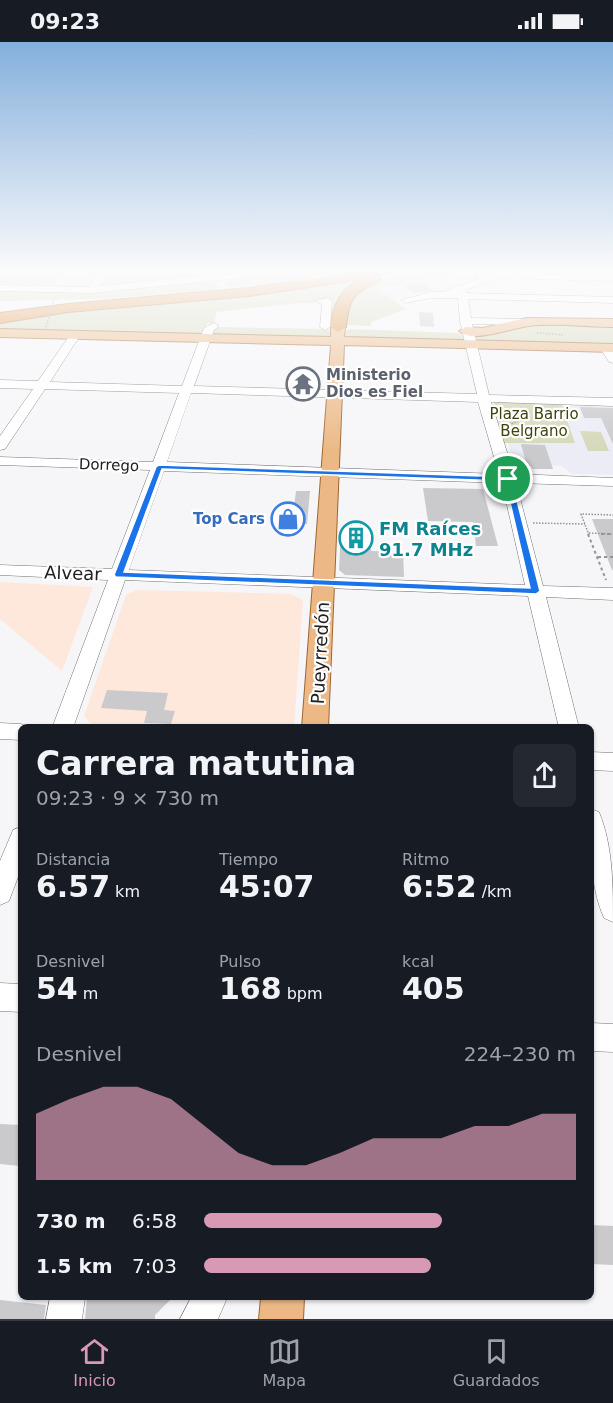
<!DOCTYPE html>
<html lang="es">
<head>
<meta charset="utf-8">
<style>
	body { margin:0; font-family:"DejaVu Sans",sans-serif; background:#242831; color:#f1f3f6; height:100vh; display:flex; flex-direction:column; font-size:22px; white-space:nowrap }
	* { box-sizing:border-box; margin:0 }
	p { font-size:20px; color:#9ea1a6 }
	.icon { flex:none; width:33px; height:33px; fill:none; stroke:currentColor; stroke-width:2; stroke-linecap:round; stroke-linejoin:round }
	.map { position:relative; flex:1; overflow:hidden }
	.details { position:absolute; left:18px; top:682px; width:576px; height:576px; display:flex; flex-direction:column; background:#171b24; border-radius:9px; box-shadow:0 2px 4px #0004 }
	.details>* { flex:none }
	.pin { position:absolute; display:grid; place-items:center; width:51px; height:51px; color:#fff; margin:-26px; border:3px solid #fff; border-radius:50%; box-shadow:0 2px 6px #0007 }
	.round { display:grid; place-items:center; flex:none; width:63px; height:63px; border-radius:9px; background:#242831 }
	.head { display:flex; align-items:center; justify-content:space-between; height:102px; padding:0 18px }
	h1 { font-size:33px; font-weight:800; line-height:45px }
	.metrics { display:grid; grid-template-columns:repeat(3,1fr); gap:9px; height:102px; padding:6px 18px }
	.metrics div { display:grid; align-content:center }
	.metrics b { font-size:30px; font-weight:800 }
	.metrics small { font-size:16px; font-weight:400 }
	.metrics p { font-size:16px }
	.chart { height:168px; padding:12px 18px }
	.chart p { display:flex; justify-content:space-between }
	.chart svg { width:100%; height:108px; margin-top:6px; fill:#d799b3; opacity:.7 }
	ul { padding:0 18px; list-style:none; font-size:20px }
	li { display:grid; grid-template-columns:96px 72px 1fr; align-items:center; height:45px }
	li i { height:15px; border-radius:8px; background:#d799b3 }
	.status { display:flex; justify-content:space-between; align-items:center; height:42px; padding:0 30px; background:#171b24; direction:ltr }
	.status svg { height:16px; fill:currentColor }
	.dock { display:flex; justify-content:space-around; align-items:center; height:84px; border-top:2px solid #363941; background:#171b24; font-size:16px; color:#9ea1a6 }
	.dock a { display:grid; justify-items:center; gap:3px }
	.dock .current { color:#d799b3 }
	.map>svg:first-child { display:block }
	.built { fill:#ececf7 }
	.industrial { fill:#fee7db }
	.green { fill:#d6d8ba }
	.building { fill:#cacacd }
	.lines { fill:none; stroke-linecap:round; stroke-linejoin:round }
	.minor-casing { stroke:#737375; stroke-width:1 }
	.major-casing { stroke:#9d662f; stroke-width:2 }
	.highway-casing { stroke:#9d662f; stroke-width:2 }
	.path-far1 { stroke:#949496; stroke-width:1.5; stroke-dasharray:1.5 1.5; stroke-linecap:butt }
	.path { stroke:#949496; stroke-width:2; stroke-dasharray:3 3; stroke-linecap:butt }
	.minor { fill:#fff; fill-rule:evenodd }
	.major { fill:#ecb986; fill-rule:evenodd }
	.highway { fill:#e08b36; fill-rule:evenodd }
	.path-bridge { stroke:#949496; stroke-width:1.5; stroke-dasharray:1.5 1.5; stroke-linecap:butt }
	.route { fill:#1a73e8; stroke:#fff; stroke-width:1.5; fill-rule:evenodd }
	.labels { text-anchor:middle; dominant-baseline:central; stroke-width:4.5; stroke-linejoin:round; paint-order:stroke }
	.far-worship-label { font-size:15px; font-weight:bold; fill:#5b616d; stroke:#fff; text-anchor:start }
	.far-park-label { font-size:15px; fill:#414210; stroke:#fff }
	.far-street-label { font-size:15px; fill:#212122; stroke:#fff }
	.far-shop-label { font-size:15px; font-weight:bold; fill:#366cbe; stroke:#fff; text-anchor:end }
	.culture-label { font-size:18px; font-weight:bold; fill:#0d838f; stroke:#fff; text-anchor:start }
	.street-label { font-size:18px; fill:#212122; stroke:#fff }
</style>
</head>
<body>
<div class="status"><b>09:23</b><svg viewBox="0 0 49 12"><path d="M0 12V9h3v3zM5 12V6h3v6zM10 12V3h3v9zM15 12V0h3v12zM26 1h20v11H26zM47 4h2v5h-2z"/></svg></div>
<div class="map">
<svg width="613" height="1277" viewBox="0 0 613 1277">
	<rect width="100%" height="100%" fill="#f6f6f9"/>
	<path class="built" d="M0 230H99L90 246 0 245Z
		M462 230H497L441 252 424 250 391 257 376 247Z
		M561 363 613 364V433L572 432 562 424 552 423 553 427 514 426 508 401 575 400Z"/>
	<path class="industrial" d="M0 540 93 545 62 629 0 577Z
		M137 548 290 552 303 558 294 685 92 684 84 674 126 553Z"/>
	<path class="green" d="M108 230H194L192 237 99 246Z
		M274 230 297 234 289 238 237 245 229 244 225 240 231 236Z
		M405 230H462L377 247 406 267 371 280V284L346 283 347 258 373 240Z
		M361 237 363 238 338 258 330 282 332 258 316 257 313 261H298L217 270 214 281 207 282 200 293 0 289V278Z
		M203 239 216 241 219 245 215 248 100 257 0 259V248L84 251Z
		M532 282 613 283V304L475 300 473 293Z
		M220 285 325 287 332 289 330 296 211 292 213 287Z
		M350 287 457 291 462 293 464 298 344 296V289Z
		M496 359 561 360 575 401H501L492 364Z
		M580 389 601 390 609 409H588Z"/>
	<path class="building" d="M0 230H66L52 242 0 241Z
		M421 240 435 248 415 251 402 244Z
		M419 270 433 271 434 285 420 284Z
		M580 365 613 366V402L601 376H584Z
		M521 402 545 403 553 427H532L531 424H527Z
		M423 446 483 447 498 504H476L473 480 428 479Z
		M296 449H310L307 482 292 481Z
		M592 477H613V528H612Z
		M341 486 371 488V509L403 510 404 535 345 533 339 528Z
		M107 648 168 651 164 668 175 669 171 682 144 681 147 669 101 666Z
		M0 1082 21 1083 20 1124 0 1122Z
		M591 1183 613 1184V1223L591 1222Z
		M87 1256H172L155 1273V1277H85Z
		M0 1258 46 1263 44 1277H0Z"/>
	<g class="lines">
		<g class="minor-casing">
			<path id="minor" d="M98 230H108L100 244 241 230H272L267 233 93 251 0 249V243L90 245Z
				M328 230H347L296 242 291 239Z
				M496 230 613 233V239L497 236 466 248V251L613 255V261L468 257 471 276 527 277 532 280 527 283 472 282 489 353 613 356V364L491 360 514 432 613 436V444L516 441 543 544 613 546V558L546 555 579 686H559L528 554 125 538 73 686H52L108 538 0 533V523L112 527 150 428 0 423V415L153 420 179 351 45 347 5 407 0 408V394L33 347 0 346V338L38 339 72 290 76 289 81 292 50 340 182 344 204 286 214 281 219 284 214 288 194 344 477 352 460 279 458 256H431L406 261 401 258 431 250H443ZM191 351 478 360 499 432 167 420ZM164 429 502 441 525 543 129 528Z
				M327 256 332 259 330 285 325 288 320 285 322 262 315 259Z
				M606 303 613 308V321L609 320 600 306Z
				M0 681 21 682 29 686H21V698L0 697Z
				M591 710 613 711V729L591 728Z
				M591 767 599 770C613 804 613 843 613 880L604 876C589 842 591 804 591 767Z
				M21 785V827L9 859 0 863V819L13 788Z
				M0 941 21 942V970L0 969Z
				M591 981 613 982V1010L591 1009Z
				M50 1256H85L82 1277H46Z
				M191 1256H227L218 1277H180Z"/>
		</g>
		<g class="major-casing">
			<path id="major" d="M527 276 613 277V285C587 285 547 280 523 285 507 288 472 301 459 289L466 285 483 286Z
				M338 281 345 285 344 295 613 302V310L344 303 328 686H302L331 303 0 295V287L331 295V285Z
				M261 1256H304L303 1277H259Z"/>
		</g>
		<g class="highway-casing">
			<path id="highway" d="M356 230H389L379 234 381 237C376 242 370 243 364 247 349 255 348 269 346 285L338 290 330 285C334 262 340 247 362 237L249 254 68 270 0 281V271L68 262 249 246Z"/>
		</g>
		<path class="path-far1" d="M537 291 564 293
			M510 368 524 373
			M506 384 518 379 531 368
			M533 481 585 482
			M589 491 613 492
			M589 493 581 472 613 473"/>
		<path class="path" d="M588 492 606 538
			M601 492H613
			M598 515H613"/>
		<use href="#minor" class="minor"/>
		<use href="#major" class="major"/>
		<use href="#highway" class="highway"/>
		<path class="path-bridge" d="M45 288 55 254"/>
	</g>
	<linearGradient id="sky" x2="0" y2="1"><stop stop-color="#84afdc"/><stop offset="0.56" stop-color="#fbfbfc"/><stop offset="1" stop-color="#fbfbfc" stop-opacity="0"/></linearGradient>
	<rect width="613" height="409" fill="url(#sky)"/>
	<path class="route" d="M159 423 511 435 540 549 536 552 116 535 114 533 156 425ZM162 427 505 439 530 546 124 530Z"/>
	<defs>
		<g id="temple-ring" transform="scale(1.725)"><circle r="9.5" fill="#fff" stroke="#6b7280" stroke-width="1.5"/><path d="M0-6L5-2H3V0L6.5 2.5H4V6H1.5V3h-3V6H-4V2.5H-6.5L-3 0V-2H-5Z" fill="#6b7280"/></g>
		<g id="shop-ring" transform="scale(1.725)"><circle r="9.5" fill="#fff" stroke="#3f7fe0" stroke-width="1.5"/><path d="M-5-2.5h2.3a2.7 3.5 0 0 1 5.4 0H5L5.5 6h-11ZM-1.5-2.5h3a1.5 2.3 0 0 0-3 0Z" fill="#3f7fe0"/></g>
		<g id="building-ring" transform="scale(1.725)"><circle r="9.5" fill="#fff" stroke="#0f9aa8" stroke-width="1.5"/><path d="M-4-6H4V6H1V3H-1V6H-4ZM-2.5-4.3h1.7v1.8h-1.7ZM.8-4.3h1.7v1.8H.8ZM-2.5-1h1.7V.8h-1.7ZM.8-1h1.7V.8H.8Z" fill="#0f9aa8"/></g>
	</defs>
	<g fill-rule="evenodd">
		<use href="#temple-ring" x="303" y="342"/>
		<use href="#shop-ring" x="288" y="477"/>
		<use href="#building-ring" x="356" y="496"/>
	</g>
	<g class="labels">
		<g class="far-worship-label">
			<text x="326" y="333">Ministerio<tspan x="326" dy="17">Dios es Fiel</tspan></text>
		</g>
		<g class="far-park-label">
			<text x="534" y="372">Plaza Barrio<tspan x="534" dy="17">Belgrano</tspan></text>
		</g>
		<g class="far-street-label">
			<text transform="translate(109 423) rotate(2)">Dorrego</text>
		</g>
		<g class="far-shop-label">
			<text x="265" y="477">Top Cars</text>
		</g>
		<g class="culture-label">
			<text x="379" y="486">FM Raíces<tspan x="379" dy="21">91.7 MHz</tspan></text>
		</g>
		<g class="street-label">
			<text transform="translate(73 531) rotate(2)">Alvear</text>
			<text transform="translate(320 611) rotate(-87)">Pueyrredón</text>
		</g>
	</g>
</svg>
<div class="pin" style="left:508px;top:437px;background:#1e9e55"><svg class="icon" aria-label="arrive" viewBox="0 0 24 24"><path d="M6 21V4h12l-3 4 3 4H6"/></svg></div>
<section class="details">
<div class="head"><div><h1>Carrera matutina</h1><p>09:23 · 9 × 730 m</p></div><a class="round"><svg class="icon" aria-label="share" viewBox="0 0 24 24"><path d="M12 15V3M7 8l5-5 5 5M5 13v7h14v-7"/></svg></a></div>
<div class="metrics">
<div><p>Distancia</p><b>6.57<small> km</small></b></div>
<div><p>Tiempo</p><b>45:07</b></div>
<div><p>Ritmo</p><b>6:52<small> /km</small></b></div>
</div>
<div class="metrics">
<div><p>Desnivel</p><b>54<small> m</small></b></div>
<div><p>Pulso</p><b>168<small> bpm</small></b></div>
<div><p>kcal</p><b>405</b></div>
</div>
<div class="chart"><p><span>Desnivel</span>224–230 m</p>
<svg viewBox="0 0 160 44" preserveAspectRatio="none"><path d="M0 44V17L10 11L20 6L30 6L40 11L50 22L60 33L70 38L80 38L90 33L100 27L110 27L120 27L130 22L140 22L150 17L160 17V44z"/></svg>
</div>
<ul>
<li><b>730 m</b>6:58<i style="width:64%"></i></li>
<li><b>1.5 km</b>7:03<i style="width:61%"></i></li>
</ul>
</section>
</div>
<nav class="dock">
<a class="current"><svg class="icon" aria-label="home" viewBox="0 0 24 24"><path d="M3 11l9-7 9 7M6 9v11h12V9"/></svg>Inicio</a>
<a><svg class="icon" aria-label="map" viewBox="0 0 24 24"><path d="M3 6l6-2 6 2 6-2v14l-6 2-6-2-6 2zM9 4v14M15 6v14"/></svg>Mapa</a>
<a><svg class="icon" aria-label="saved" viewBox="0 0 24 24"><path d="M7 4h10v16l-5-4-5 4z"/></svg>Guardados</a>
</nav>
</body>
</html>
